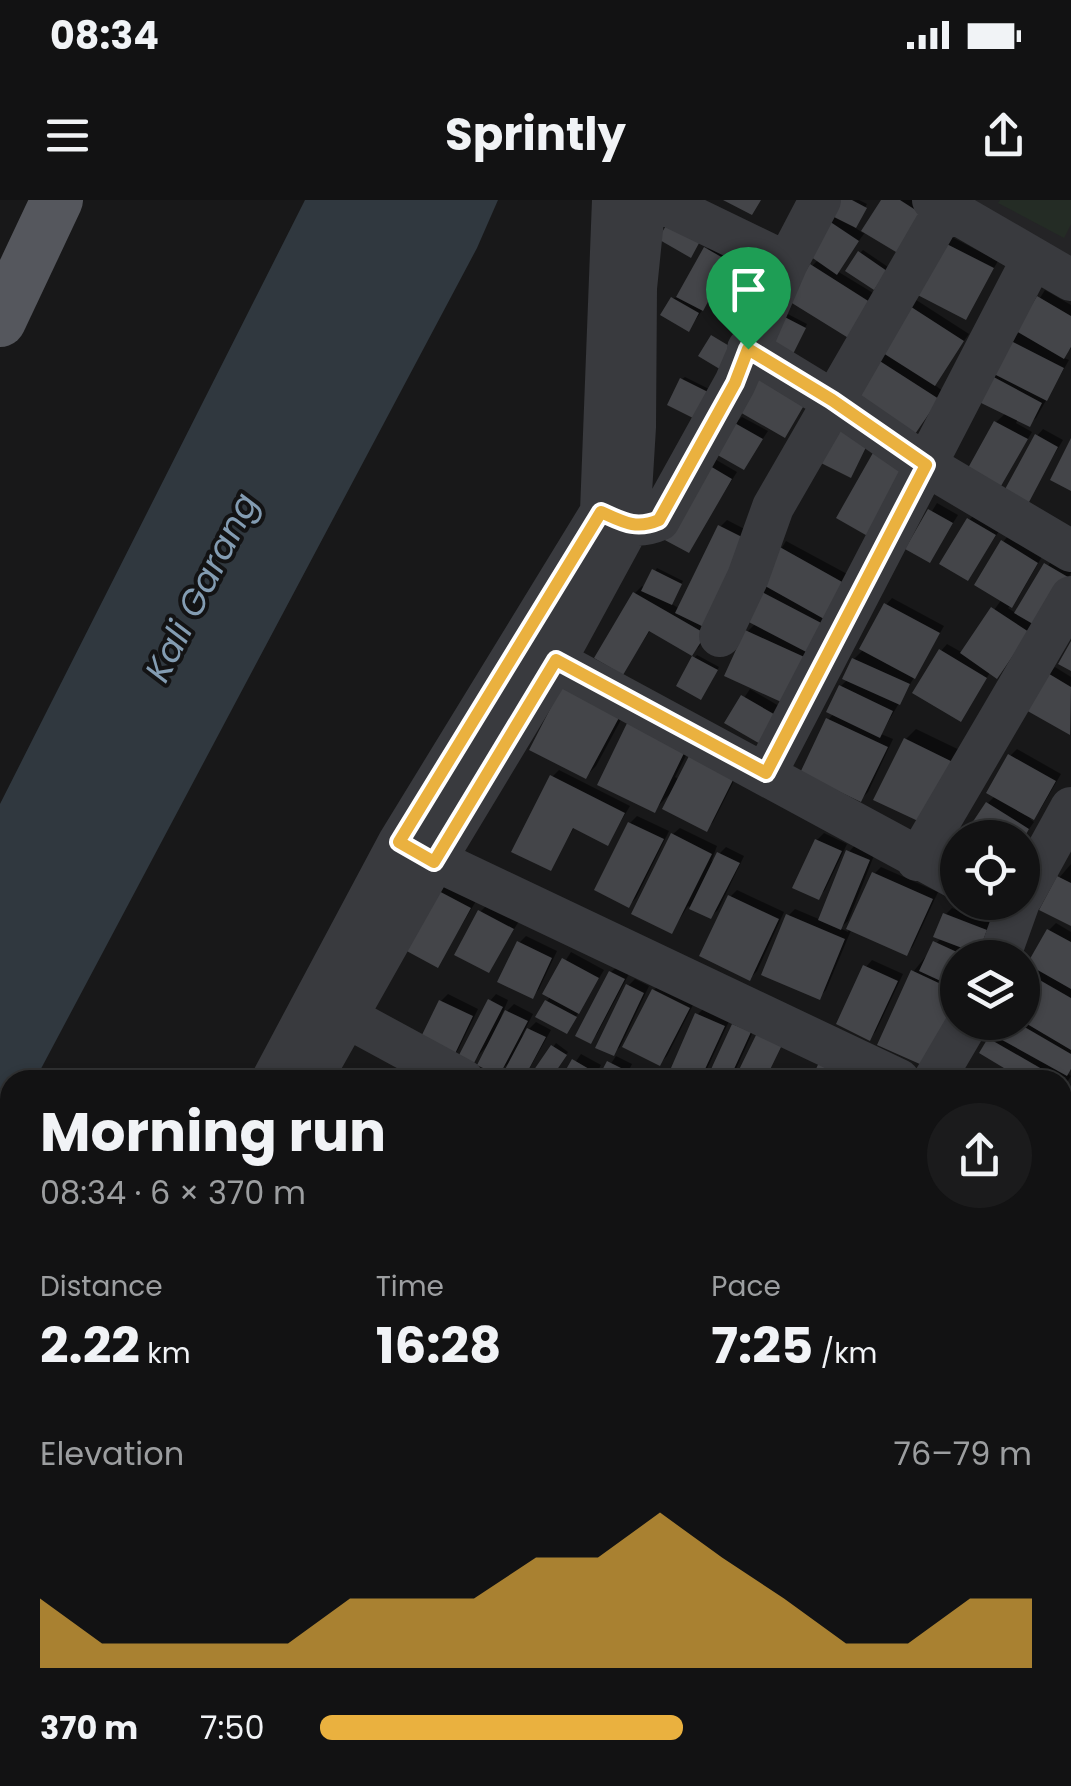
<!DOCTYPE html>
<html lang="en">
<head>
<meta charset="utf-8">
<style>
	body { margin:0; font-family:Poppins,sans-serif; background:#1b1b1c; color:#f1f3f6; height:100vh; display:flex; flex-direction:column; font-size:38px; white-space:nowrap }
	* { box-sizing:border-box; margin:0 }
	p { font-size:32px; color:#9c9ea0 }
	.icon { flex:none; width:55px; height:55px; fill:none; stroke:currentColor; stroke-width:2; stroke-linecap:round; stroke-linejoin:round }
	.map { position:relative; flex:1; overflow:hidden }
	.panel { position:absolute; left:0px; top:870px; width:1072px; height:718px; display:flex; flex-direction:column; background:#121213; border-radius:30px 30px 0 0; box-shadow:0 2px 8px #0004,0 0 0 2px #313233 }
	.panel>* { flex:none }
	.buttons { position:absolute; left:940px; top:620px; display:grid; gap:20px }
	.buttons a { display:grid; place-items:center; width:100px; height:100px; border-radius:50%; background:#121213; box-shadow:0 2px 8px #0004,0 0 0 2px #313233; font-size:50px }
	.pin { position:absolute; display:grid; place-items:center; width:85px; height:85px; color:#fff; margin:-102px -42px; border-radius:50% 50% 50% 0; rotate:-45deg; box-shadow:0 0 10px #0007 }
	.pin .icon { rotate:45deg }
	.round { display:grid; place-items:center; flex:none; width:105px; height:105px; border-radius:52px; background:#1b1b1c }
	.head { display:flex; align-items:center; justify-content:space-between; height:170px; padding:0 40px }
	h1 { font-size:55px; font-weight:700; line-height:75px }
	.metrics { display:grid; grid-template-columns:repeat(3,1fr); gap:15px; height:170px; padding:10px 40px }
	.metrics div { display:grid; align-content:center }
	.metrics b { font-size:50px; font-weight:700 }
	.metrics small { font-size:28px; font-weight:400 }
	.metrics p { font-size:28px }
	.chart { height:280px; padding:20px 40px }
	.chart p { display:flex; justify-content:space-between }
	.chart svg { width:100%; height:180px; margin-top:10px; fill:#eab13f; opacity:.7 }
	ul { padding:0 40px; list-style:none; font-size:32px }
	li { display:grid; grid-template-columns:160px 120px 1fr; align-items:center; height:75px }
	li i { height:25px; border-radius:12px; background:#eab13f }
	.status { display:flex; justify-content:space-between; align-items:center; height:70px; padding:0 50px; background:#121213; direction:ltr }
	.status svg { height:28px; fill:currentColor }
	header { display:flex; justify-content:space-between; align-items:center; height:130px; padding:0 40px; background:#121213; font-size:45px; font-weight:700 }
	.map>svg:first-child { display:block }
	.built { fill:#242426 }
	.green { fill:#242c25 }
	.water { fill:#30383f }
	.shadow { fill:#0007 }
	.building { fill:#444549 }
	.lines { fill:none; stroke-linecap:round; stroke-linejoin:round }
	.minor { stroke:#393a3e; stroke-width:42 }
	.major { stroke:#55575d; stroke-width:52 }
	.route-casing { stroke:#fff; stroke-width:20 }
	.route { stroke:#eab13f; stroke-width:12 }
	.labels { text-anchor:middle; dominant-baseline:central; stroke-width:8; stroke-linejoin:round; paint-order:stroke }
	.water-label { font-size:35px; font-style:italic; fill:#839cb2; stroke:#131314 }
</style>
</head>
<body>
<div class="status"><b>08:34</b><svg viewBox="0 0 49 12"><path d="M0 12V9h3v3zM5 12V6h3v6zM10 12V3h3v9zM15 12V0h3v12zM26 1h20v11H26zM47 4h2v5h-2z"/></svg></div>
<header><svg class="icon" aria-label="menu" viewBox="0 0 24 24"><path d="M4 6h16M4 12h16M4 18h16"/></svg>Sprintly<svg class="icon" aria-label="share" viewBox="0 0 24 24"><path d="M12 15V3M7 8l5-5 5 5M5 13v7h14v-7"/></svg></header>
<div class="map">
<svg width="1071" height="1586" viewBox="0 0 1071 1586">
	<rect width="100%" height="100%" fill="#181819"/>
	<path class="built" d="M958 0H1071V62Z
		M1071 1177V1354L1063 1350V1197Z"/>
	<path class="green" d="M1000 0H1071V24L1064 38 998 3Z"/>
	<path class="water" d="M305 0H498L477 48 35 880H10V927L0 946V604Z"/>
	<path class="shadow" d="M831 0H859L867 4 854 27 863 33 884 0H917L930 8 866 31 837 71 878 96 856 129 812 66 819 59Z
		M942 32 998 61 965 117Z
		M712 42 735 54 709 101 691 126 664 114 673 98 679 97Z
		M863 50 888 67 877 85 860 53Z
		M736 86 761 101 750 121 734 88Z
		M1045 90 1071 105V148L1062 157 1069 160 1036 218 1029 224 1018 219 1016 223 1032 232 1001 283 996 222 1006 213 980 200 994 171Z
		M910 96 969 134 933 184 943 191 919 227 850 194Z
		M782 111 807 124 794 150Z
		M685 177 713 191 702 215 682 179Z
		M742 217 768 231 744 267 735 223Z
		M1043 229 1063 240 1027 300 1037 236Z
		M713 258 737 272 688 350Z
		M937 303 958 315 930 360 909 348Z
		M976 313 1001 328 968 378 969 320Z
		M727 320 762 338 699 447 692 453 651 429 623 472 597 457 635 393 642 386 645 388 657 368 683 381 670 403 680 409 720 327Z
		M1009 335 1043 355 1018 398 1008 408 1017 414 1053 358 1071 368V373L1045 417 991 471 960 519 941 451 947 444 963 453 1002 399 1003 342Z
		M786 341 849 375 797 496 747 432 756 423 761 381Z
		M892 398 944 426 881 534 893 539 868 592 861 599 828 520 834 513 841 486 848 479 854 459 864 449 886 405Z
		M697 455 719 467 704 494 694 458Z
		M1055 467 1071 477 1069 532 1048 474Z
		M750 489 784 509 768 536 728 522Z
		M630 503 596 566 586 576 532 549Z
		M916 529 972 556 936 616 906 539Z
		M696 536 675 577 680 580 740 569 713 622 706 629 672 592 654 610 600 584Z
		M1017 549 1061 574 1040 610 1030 619 1034 622 1022 639 988 603 996 595 1010 556Z
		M559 570 630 606 608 643 575 626 550 668 552 577Z
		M637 616 669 631 636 698 629 705 597 689 630 623Z
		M680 628 717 646 711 662 726 647 744 656 718 710 711 716 688 706 672 731 673 634Z
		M824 633 847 644 825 690 818 697 817 640Z
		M855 645 875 653 848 721 840 728 848 732 874 674 881 667 938 692 913 746 907 753 852 728 826 790 819 797 788 716 795 709 821 720 849 652Z
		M1071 664V723L1059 678Z
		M443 684 476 701 438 765 406 748Z
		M737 690 784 712 757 771 750 778 730 697Z
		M487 705 519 721 489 770 480 712Z
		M952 708 992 723 977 752 991 758H958V818L913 772 941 738 945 715Z
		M1056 723 1071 732V869L1066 873 1071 876 1062 890V880H1029L983 852 1003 822H1022V779L1034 765 1049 730Z
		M526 736 557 751 539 789 532 796 519 743Z
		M571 752 604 770 569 828 547 801 551 796 545 793Z
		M872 760 903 774 876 831 870 838 866 767Z
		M618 766 630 772 597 834 590 841 611 772Z
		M635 779 649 786 620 847 613 853 628 786Z
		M660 784 695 801 667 856 660 863 654 790Z
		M448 794 478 809 458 850 451 857 441 801Z
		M496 794 508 800 501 817 514 804 533 814 522 836 536 822 551 830 523 880H512V860L498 873 488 845 474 860 490 801Z
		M704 808 730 819 706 871 699 878 697 815Z
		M756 825 731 880H709Z
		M556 843 568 852 548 880H530Z
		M581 854 601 865 593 880H563Z
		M616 856 632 864 624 880H600Z
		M642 868 667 880H632Z
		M1071 913V1038L1062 1051V928Z
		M1062 1056 1071 1061V1071L1062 1085Z
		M1062 1459 1071 1463V1542L1062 1559Z
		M23 1578H90L86 1586H17Z
		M215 1578H269L283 1583 282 1586H212Z
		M508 1578H576L580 1586H503Z
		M590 1578H662L656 1584 680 1579 681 1586H593Z
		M775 1578H782L784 1586H740Z
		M970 1578H1004L1021 1586H965Z"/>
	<path class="building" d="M723 0H761L752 15Z
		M828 0H852L867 8 856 28 822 11Z
		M881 0H900L925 16 901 55 861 31Z
		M673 14 705 32 691 58 658 39Z
		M826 19 859 41 837 75 804 52Z
		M933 37 994 68 966 120 906 89Z
		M704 47 730 62 703 111 676 97Z
		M858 51 887 71 874 90 845 71Z
		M747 52 777 70 762 94 733 77Z
		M810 64 873 104 850 139 787 100Z
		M732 87 761 105 747 127 718 108Z
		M1037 96 1071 116V147L1064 159 1016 131Z
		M671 97 699 113 689 132 660 115Z
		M902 101 964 141 935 186 872 146Z
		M777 113 806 128 792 156 763 141Z
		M711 135 741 153 728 174 698 156Z
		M1007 139 1064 168 1047 201 990 172Z
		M872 156 939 199 913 237 847 194Z
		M756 164 810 195 785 238 731 207Z
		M990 175 1042 203 1030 227 977 201Z
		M680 178 712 194 699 221 667 205Z
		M994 221 1028 239 1001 286 968 268Z
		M733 222 763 239 744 270 714 253Z
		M834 222 870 239 851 278 815 260Z
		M1035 234 1058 247 1028 304 1004 291Z
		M1071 238V291L1050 280Z
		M878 244 914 264 871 338 836 318Z
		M705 263 732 279 689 353 661 338Z
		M928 309 953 323 930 363 905 349Z
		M967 318 996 335 968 381 939 364Z
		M718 325 758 345 714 432 675 413Z
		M1001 340 1038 363 1012 408 974 385Z
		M778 346 844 383 824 419 758 382Z
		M1044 363 1068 377 1038 427 1014 413Z
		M652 369 682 384 672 405 641 391Z
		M758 390 827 426 812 455 743 419Z
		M633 392 706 434 692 456 649 431 623 475 594 458Z
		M884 403 940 433 915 479 859 449Z
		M991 407 1029 432 997 479 960 453Z
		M745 430 811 460 790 506 724 476Z
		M1071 441V471L1058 464Z
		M939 449 987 478 961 522 912 493Z
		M692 456 718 470 701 500 676 486Z
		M852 458 910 484 900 505 842 479Z
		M1046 472 1071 487 1070 535 1024 509Z
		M563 484 621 514 586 579 529 550Z
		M839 485 893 511 880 538 826 512Z
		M741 495 779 517 762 545 724 523Z
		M826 518 888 547 861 602 800 573Z
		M629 519 687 547 655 613 597 585Z
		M904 538 963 567 933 628 873 600Z
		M690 554 735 576 707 632 662 609Z
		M1008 554 1056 581 1034 620 986 593Z
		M550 575 625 613 608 646 573 628 551 671 511 652Z
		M986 602 1029 629 1024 638H969L964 635Z
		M628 622 664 639 629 708 594 690Z
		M671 633 712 654 672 734 631 714Z
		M815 639 842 651 819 700 792 688Z
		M846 650 870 660 841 730 818 720Z
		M717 652 740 663 711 719 689 709Z
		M872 672 933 699 907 756 846 729Z
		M1057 676 1071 683V726L1039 710Z
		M435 689 471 708 438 768 403 749Z
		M728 695 779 719 750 781 699 756Z
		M478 710 514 729 489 773 454 755Z
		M943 713 987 730 978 754 933 737Z
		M786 714 845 739 820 800 761 775Z
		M1047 729 1071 742V789L1027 764Z
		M517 741 552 758 533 799 497 782Z
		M933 741 970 758H958V789L919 771Z
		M562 758 599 778 579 814 542 794Z
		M863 765 898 781 870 841 836 824Z
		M911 770 958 792V810L931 869 877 845Z
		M609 771 625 779 591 844 575 836Z
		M1024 771 1071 798V850L1022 821Z
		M626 784 644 793 614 856 595 848Z
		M652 789 690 808 660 866 622 847Z
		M488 799 503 807 474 863 459 855Z
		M439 800 473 816 452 860 418 843Z
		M545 800 577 817 567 834 535 817Z
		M505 810 528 821 499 876 477 865Z
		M695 813 725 826 700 880 671 868Z
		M1000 822H1016L1071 854V869L1067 876 993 835Z
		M732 824 751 832 729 880H706Z
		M527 828 546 837 523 880H507L501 877Z
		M757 833 782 845 765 880H734Z
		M988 838 1061 880H1024L979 853Z
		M551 845 567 855 550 880H527Z
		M407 858 442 880H397Z
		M821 858 868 880H811Z
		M572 859 596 873 592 880H560Z
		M607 861 627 871 623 880H597Z
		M1071 908V962L1062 957V923Z
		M1062 964 1071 968V1017L1062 1012Z
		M1062 1019 1071 1024V1037L1062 1052Z
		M1071 1214V1289L1062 1285V1233Z
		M1062 1296 1071 1300V1328L1062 1324Z
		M1062 1474 1071 1479V1536L1062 1553Z
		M1065 1565 1071 1568V1586H1054L1058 1578H1062Z
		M14 1578H88L84 1586H34Z
		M114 1578H176L173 1586H135Z
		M212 1578H247L267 1586H209Z
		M353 1578H378L403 1586H350Z
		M511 1578H567L571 1586H500L499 1583Z
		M587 1578H669L648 1586H590Z
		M780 1578 782 1586H748V1585Z
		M797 1578H827V1586H797Z
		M832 1578H896L893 1586H829Z
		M967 1578H985L1001 1586H962Z"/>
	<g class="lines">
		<path class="minor" d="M657 0 787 63
			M933 0 1071 80
			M748 149 833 201 926 265 1071 351
			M606 315C626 324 638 329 659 320L735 183 787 63 820 0
			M720 436 748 377 773 307 946 7
			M555 461 958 679
			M766 573 1032 60
			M412 649 899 880
			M917 660 1071 397
			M1022 697 1071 608
			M999 758 1019 702
			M323 804 463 880
			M272 880 399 642 601 312 613 0
			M311 880 434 662 555 461 629 325 635 227 636 88 645 0
			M934 880 968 822
			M1062 1121 1071 1097
			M1062 1364 1071 1368
			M0 1451 10 1430
			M0 1567 10 1545
			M411 1578 433 1586
			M694 1578 697 1586
			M194 1586 197 1578
			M899 1586 901 1578"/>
		<path class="major" d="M0 121 57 0"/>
	</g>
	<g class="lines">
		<g class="route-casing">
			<path id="route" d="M748 149 832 200 926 265 766 573 556 460 434 662 399 642 601 312C623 322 636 330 659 320L735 183Z"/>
		</g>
		<use href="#route" class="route"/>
	</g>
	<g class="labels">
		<g class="water-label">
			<text transform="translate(201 387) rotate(-63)">Kali Garang</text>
		</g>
	</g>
</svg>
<div class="buttons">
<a><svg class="icon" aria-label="locate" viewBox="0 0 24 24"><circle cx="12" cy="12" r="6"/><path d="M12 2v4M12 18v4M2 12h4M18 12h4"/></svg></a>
<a><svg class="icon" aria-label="layers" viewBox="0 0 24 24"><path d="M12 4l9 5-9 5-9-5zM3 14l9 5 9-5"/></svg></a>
</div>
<div class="pin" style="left:748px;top:149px;background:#1e9e55"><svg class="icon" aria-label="arrive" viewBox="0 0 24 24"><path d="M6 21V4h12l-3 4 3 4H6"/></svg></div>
<section class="panel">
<div class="head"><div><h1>Morning run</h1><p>08:34 · 6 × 370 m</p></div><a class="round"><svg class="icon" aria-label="share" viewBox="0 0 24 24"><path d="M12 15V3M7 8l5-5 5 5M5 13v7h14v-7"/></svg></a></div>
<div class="metrics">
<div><p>Distance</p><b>2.22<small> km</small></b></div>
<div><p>Time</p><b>16:28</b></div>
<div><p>Pace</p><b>7:25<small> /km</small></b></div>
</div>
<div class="chart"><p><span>Elevation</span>76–79 m</p>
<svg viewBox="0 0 160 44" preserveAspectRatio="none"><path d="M0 44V27L10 38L20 38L30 38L40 38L50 27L60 27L70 27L80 17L90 17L100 6L110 17L120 27L130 38L140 38L150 27L160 27V44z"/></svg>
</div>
<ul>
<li><b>370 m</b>7:50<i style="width:51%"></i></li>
</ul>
</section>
</div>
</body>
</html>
